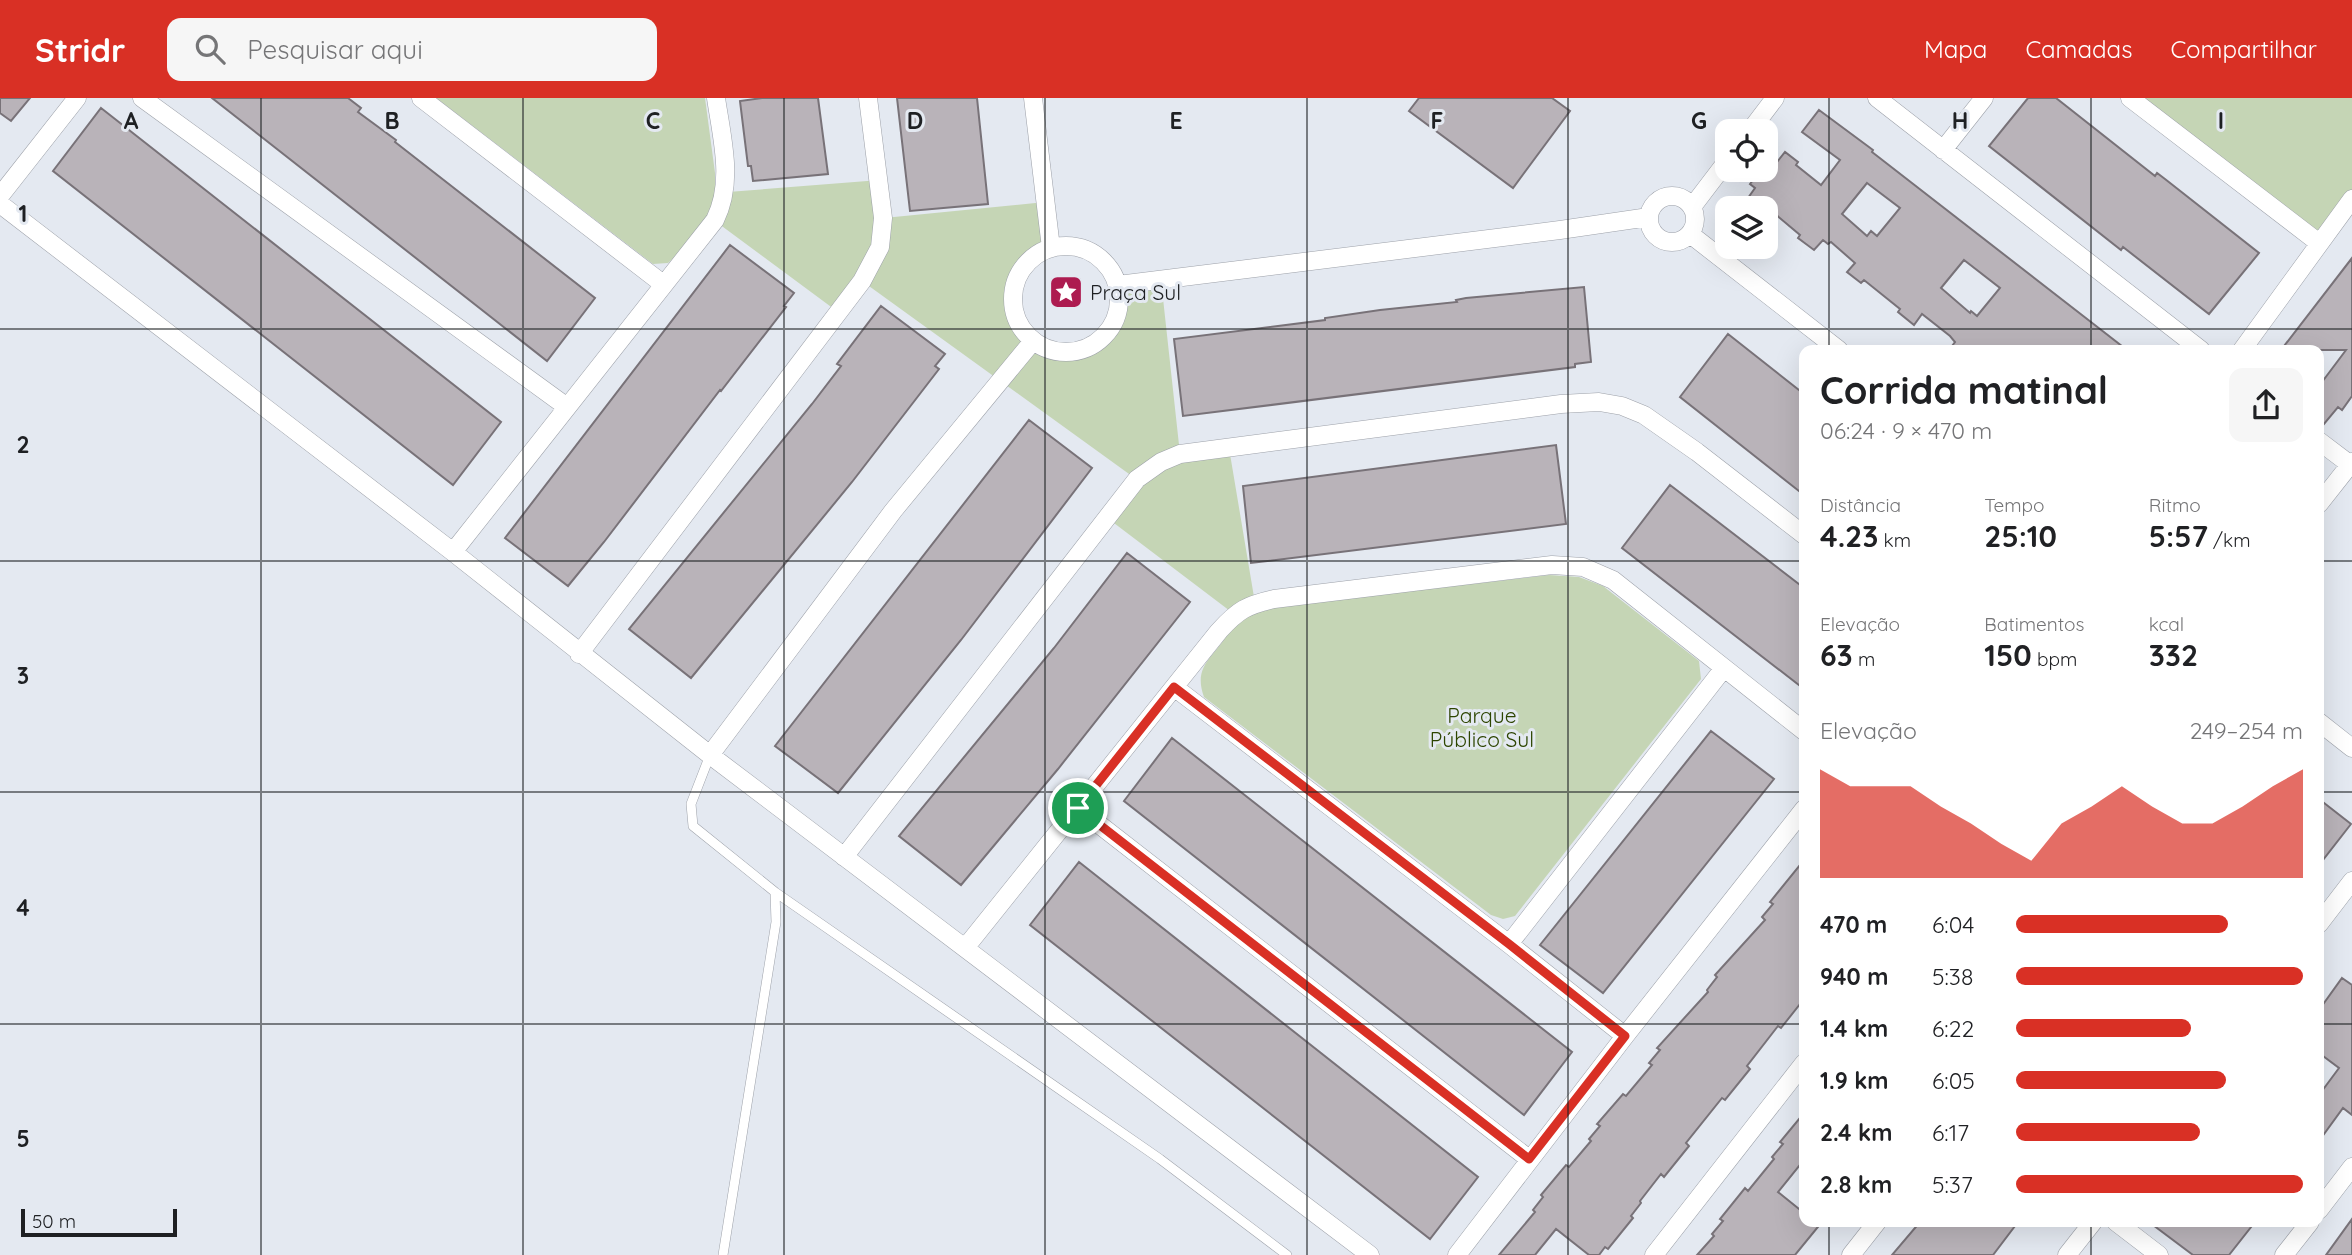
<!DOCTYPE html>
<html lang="pt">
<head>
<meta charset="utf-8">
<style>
	body { margin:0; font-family:Quicksand,sans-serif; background:#f6f6f6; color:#202124; height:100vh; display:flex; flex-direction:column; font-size:26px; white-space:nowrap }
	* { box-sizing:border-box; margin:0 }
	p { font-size:23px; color:#757577 }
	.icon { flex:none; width:38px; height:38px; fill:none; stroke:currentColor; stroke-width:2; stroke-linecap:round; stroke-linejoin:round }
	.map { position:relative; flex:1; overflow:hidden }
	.panel { position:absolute; left:1799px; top:247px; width:525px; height:882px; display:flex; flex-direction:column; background:#fff; border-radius:14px; box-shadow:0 7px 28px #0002 }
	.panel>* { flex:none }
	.buttons { position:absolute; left:1715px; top:21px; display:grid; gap:14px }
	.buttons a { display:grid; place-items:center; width:63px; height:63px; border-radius:14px; background:#fff; box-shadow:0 7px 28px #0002; font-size:35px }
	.scale { position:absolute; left:21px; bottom:18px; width:156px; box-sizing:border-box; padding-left:7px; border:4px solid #1e2023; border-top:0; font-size:19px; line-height:24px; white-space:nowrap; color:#1e2023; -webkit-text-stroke:5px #e4e9f1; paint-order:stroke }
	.pin { position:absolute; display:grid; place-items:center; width:60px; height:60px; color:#fff; margin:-30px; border:4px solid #fff; border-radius:50%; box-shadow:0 2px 7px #0007 }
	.round { display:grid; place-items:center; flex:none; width:74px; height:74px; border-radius:14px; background:#f6f6f6 }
	.overview { display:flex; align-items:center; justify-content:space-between; height:119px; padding:0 21px }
	h1 { font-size:38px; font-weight:700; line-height:52px }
	.metrics { display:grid; grid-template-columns:repeat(3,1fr); gap:10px; height:119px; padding:7px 21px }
	.metrics div { display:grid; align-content:center }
	.metrics b { font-size:30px; font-weight:700 }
	.metrics small { font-size:19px; font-weight:400 }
	.metrics p { font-size:19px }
	.chart { height:196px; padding:14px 21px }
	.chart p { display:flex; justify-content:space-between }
	.chart svg { width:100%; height:126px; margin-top:7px; fill:#d93025; opacity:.7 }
	ul { padding:0 21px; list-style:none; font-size:23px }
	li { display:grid; grid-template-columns:112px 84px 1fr; align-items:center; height:52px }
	li i { height:18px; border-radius:9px; background:#d93025 }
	header { display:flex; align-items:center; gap:42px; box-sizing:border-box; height:98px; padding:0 35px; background:#d93025; color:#fff }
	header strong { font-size:33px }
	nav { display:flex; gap:38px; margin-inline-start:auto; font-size:24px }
	.search { width:490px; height:63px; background:#f6f6f6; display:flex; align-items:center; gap:18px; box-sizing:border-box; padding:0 24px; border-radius:14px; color:#757577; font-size:26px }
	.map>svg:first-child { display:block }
	.green { fill:#c5d5b5 }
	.building { fill:#b9b3b9; stroke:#787278; stroke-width:2; fill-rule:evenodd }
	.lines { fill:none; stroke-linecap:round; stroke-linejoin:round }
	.service-casing { stroke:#9da1a9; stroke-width:10 }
	.minor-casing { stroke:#9da1a9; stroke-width:19 }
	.service { stroke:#fff; stroke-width:9 }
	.minor { stroke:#fff; stroke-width:18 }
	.route-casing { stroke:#fff; stroke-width:14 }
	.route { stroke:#d93025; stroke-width:9 }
	.grid { fill:none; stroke:#1e2023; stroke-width:2; stroke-opacity:0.55 }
	.labels { text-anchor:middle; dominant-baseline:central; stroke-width:6; stroke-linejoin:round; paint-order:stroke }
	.poi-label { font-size:21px; fill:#1e2023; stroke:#e4e9f1; text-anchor:start }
	.park-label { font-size:21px; fill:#2d4500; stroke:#e4e9f1 }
	.grid-label { font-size:23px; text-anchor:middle; font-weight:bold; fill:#1e2023; stroke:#e4e9f1; stroke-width:6; stroke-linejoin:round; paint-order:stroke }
</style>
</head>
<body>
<header>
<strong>Stridr</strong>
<div class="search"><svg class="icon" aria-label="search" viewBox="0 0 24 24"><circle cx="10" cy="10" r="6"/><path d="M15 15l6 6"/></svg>Pesquisar aqui</div>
<nav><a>Mapa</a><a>Camadas</a><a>Compartilhar</a></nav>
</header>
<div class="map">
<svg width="2352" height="1157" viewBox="0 0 2352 1157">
	<rect width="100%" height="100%" fill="#e4e9f1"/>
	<path class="green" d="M436 0H705L715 75V95L880 82 884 120 1045 104 1051 150C966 191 1042 290 1100 241 1117 226 1120 208 1118 187L1161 182 1180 356 1229 350 1255 505 1271 509 1549 477 1579 479 1603 488 1699 563 1701 581 1515 818 1503 821 1491 817 1204 599C1192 566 1216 559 1229 533 1231 528 1232 521 1234 516L1106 419 1136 381 862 183 838 214 715 123 668 165 653 166Z
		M2130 0H2352V101L2319 145Z"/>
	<path class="building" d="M0 0H30L11 23 0 15Z
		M212 0H348L361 10 358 14 396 42 395 44 595 200 547 263Z
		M762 0H818L828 76 753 83 751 68H748L740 3Z
		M897 0H977L988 106 910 113Z
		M1419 0H1552L1570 13 1513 90 1409 13Z
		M2028 0H2056L2155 78 2157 75 2165 81 2259 155 2209 216 2123 149 2121 152 1989 48Z
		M101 10 501 324 453 387 53 73Z
		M1819 12 1873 52 1872 54 2127 252H1949L1955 244 1950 238 1922 216 1914 227 1898 214 1900 211 1864 182 1861 185 1847 174 1855 165 1831 144 1828 146 1823 142 1814 152 1798 140 1800 137 1768 110H1761L1748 100 1755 90 1750 86 1761 72H1766V66L1771 59 1777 64 1785 54 1798 64 1796 67 1821 87 1840 62 1802 34ZM1867 85 1900 110 1877 138 1871 133 1867 138 1842 116ZM1964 162 2000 190 1977 218 1971 213 1970 215 1941 190Z
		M730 147 794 195 784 208 786 209 721 293 720 292 604 444 568 488 505 440Z
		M2352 160V298L2342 312 2338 309 2319 332V288L2346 252H2281Z
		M1584 189 1591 264 1575 266V269L1183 318 1174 241 1325 222V220L1380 212 1457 204 1456 202 1466 200Z
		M881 208 945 256 935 268 939 271 852 384 691 580 629 531 812 306 841 268 837 266Z
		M1728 236 1804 296V397L1680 299Z
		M1029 322 1092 370 961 542 838 695 775 648Z
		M1556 347 1566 426 1251 465 1243 388Z
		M1670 387 1804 490V591L1622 450Z
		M1127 455 1190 504 1058 671 961 787 899 738 1054 550Z
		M1711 633 1774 681 1603 895 1540 847Z
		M1172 640 1572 954 1524 1017 1124 703Z
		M2319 701 2351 726 2319 767Z
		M1804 762V901L1781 930 1778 928 1747 968 1750 971 1725 1002 1722 1000 1686 1045 1689 1048 1664 1079 1661 1076 1640 1103 1641 1105 1631 1118 1633 1120 1608 1151 1605 1149 1599 1157H1589L1556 1131 1535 1157H1499L1535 1114 1533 1112 1543 1099 1541 1097 1566 1067 1569 1069 1591 1043 1589 1041 1600 1028 1597 1026 1623 996 1626 998 1652 967 1649 965 1660 952 1657 950 1708 894 1707 892 1717 879 1715 877 1765 822 1762 819 1773 806 1770 804Z
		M1079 764 1478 1079 1430 1141 1030 827Z
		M2342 880 2352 887V1017L2343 1010 2319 1043V997L2339 970 2319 955V912Z
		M1804 1015V1062L1778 1094 1804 1115V1124H1822L1795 1157H1697L1714 1138 1712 1136 1723 1123 1720 1121 1745 1090 1748 1093 1774 1061 1772 1059 1783 1046 1780 1044Z
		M2352 1121V1157H2326Z
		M1920 1124H2018L1993 1157H1892Z
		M2149 1124H2255L2229 1157H2193Z"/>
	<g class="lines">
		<g class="service-casing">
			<path id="service" d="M710 657 691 706 693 728 775 794 776 824 723 1157
				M775 794 1160 1061 1287 1157"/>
		</g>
		<g class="minor-casing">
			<path id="minor" d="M142 0 567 309
				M421 0 663 186
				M1033 0 1051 150
				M1877 0 2201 252
				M2130 0 2319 145
				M1750 33 1775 0
				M1943 52 1984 0
				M0 98 77 0
				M1649 121a23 23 0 1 1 46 0a23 23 0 1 1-46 0Z
				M0 106 453 454 710 657 1370 1157
				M1692 109 1727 63
				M1690 136 1839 252
				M1013 201a53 53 0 1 1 106 0a53 53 0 1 1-106 0Z
				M1118 187 1560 132 1649 119
				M2242 252 2352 101
				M2319 343 2352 368
				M2319 406 2352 364
				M453 454 715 122C734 84 722 41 716 0
				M579 556 862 183 880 149 883 120 868 0
				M1174 589 1509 846 1625 938
				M2319 624 2352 650
				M710 657 893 413 1033 243
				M1078 710 1529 1061
				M844 759 1137 381 1161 364 1180 356 1561 306 1599 304 1622 308 1644 317 1697 354 1804 437
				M2319 826 2352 783
				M1509 846 1724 570
				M965 850 1219 533C1238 512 1247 507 1274 501L1552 467 1583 469 1613 482 1804 633
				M2319 1112 2352 1069
				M2116 1124 2159 1157
				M1457 1157 1625 938 1804 711
				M1654 1157 1804 965
				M1851 1157 1877 1124
				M2067 1157 2093 1124
				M2284 1157 2310 1124"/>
		</g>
		<use href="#service" class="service"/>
		<use href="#minor" class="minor"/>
	</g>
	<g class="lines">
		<g class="route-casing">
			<path id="route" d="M1174 589 1509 846 1625 938 1529 1061 1078 710Z"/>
		</g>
		<use href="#route" class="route"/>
	</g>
	<path class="grid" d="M261 0V1157M523 0V1157M784 0V1157M1045 0V1157M1307 0V1157M1568 0V1157M1829 0V252M2091 0V252M0 231H2352M0 463H1804M2319 463H2352M0 694H1804M2319 694H2352M0 926H1804M2319 926H2352M1829 1124V1157M2091 1124V1157"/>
	<defs>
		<g id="sight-square" transform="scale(1.75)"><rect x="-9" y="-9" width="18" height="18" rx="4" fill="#ad1b50" stroke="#e4e9f1"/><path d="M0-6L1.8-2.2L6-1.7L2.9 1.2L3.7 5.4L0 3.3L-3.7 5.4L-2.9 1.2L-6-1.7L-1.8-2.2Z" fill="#fff"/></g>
	</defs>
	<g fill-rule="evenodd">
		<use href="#sight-square" x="1066" y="194"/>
	</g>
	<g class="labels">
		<g class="poi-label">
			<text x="1090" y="194">Praça Sul</text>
		</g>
		<g class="park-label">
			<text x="1482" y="617">Parque<tspan x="1482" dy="24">Público Sul</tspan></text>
		</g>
	</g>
	<g class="grid-label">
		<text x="131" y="31">A</text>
		<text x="392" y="31">B</text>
		<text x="653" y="31">C</text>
		<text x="915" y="31">D</text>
		<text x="1176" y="31">E</text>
		<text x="1437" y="31">F</text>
		<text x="1699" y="31">G</text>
		<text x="1960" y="31">H</text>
		<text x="2221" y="31">I</text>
		<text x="23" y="124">1</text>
		<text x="23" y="355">2</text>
		<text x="23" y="586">3</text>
		<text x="23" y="818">4</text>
		<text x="23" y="1049">5</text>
	</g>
</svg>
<div class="buttons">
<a><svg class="icon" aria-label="locate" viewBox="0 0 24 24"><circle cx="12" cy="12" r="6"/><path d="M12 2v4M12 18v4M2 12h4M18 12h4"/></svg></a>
<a><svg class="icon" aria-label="layers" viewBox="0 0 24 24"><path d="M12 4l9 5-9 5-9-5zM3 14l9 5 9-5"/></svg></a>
</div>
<div class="scale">50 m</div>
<div class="pin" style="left:1078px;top:710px;background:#1e9e55"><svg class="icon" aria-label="arrive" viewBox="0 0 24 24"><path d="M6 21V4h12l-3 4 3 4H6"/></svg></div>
<section class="panel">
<div class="overview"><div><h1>Corrida matinal</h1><p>06:24 · 9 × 470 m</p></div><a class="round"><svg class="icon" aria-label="share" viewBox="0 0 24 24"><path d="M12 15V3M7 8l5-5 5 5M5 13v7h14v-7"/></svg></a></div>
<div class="metrics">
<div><p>Distância</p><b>4.23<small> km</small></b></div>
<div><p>Tempo</p><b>25:10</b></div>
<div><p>Ritmo</p><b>5:57<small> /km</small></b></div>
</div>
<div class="metrics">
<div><p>Elevação</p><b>63<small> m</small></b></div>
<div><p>Batimentos</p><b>150<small> bpm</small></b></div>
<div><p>kcal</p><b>332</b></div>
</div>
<div class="chart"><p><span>Elevação</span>249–254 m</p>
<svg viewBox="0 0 160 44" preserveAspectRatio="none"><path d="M0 44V6L10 12L20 12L30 12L40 19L50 25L60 32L70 38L80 25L90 19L100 12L110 19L120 25L130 25L140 19L150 12L160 6V44z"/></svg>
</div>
<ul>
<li><b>470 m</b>6:04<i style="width:74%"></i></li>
<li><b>940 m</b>5:38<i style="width:100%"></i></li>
<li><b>1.4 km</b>6:22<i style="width:61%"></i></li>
<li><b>1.9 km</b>6:05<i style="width:73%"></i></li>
<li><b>2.4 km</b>6:17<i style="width:64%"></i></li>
<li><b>2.8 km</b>5:37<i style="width:100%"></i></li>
</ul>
</section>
</div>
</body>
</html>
